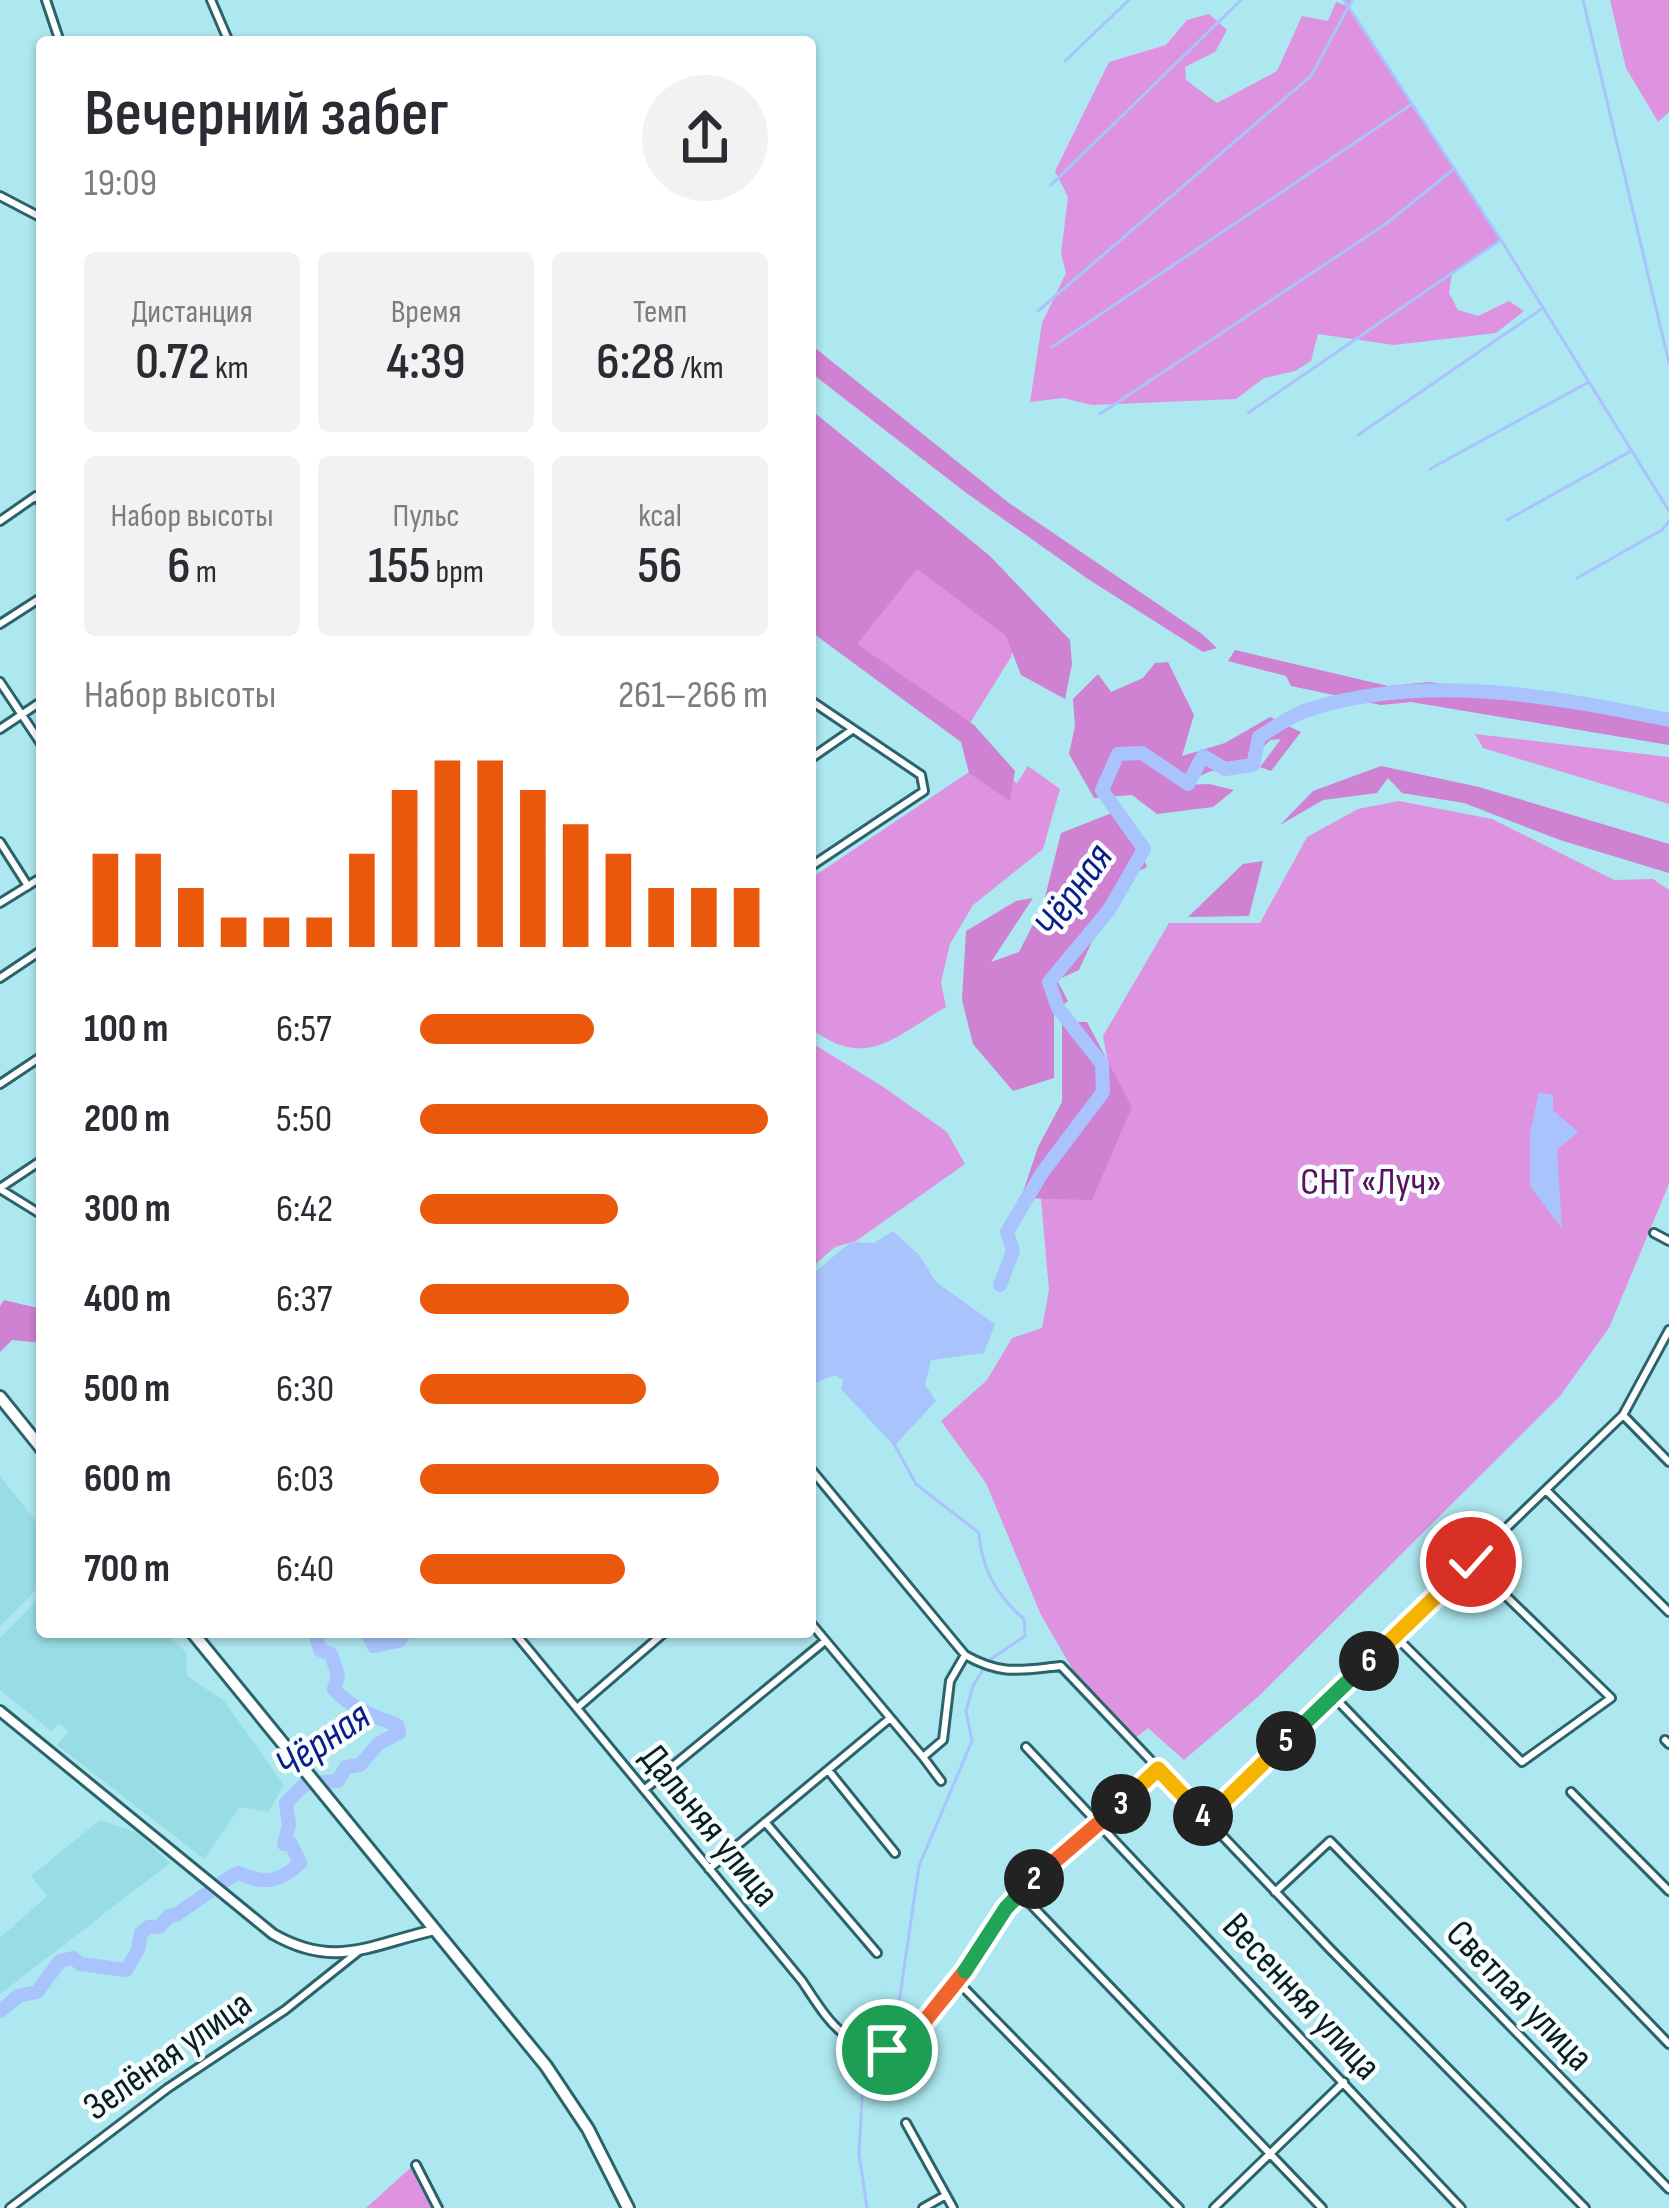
<!DOCTYPE html>
<html lang="ru">
<head>
<meta charset="utf-8">
<style>
	body { margin:0; font-family:"Sofia Sans Condensed",sans-serif; background:#f2f2f3; color:#2b2b33; height:100vh; display:flex; flex-direction:column; font-size:45px; white-space:nowrap }
	* { box-sizing:border-box; margin:0 }
	p { font-size:39px; color:#7c7c81 }
	.icon { flex:none; width:66px; height:66px; fill:none; stroke:currentColor; stroke-width:2; stroke-linecap:round; stroke-linejoin:round }
	.map { position:relative; flex:1; overflow:hidden }
	.sheet { position:absolute; left:36px; top:36px; width:780px; height:1602px; display:flex; flex-direction:column; background:#fff; border-radius:12px; box-shadow:0 3px 9px #0004 }
	.sheet>* { flex:none }
	.pin { position:absolute; display:grid; place-items:center; width:102px; height:102px; color:#fff; margin:-51px; border:6px solid #fff; border-radius:50%; box-shadow:0 3px 12px #0007 }
	.km { position:absolute; width:60px; height:60px; margin:-30px; border-radius:50%; background:#222; color:#fff; font-size:33px; line-height:60px; text-align:center }
	.round { display:grid; place-items:center; flex:none; width:126px; height:126px; border-radius:63px; background:#f2f2f3 }
	.summary { display:flex; align-items:center; justify-content:space-between; height:204px; padding:0 48px }
	h1 { font-size:66px; font-weight:600; line-height:90px }
	.figures { display:grid; grid-template-columns:repeat(3,1fr); gap:18px; height:204px; padding:12px 48px }
	.figures div { display:grid; align-content:center; border-radius:12px; background:#f2f2f3; text-align:center }
	.figures b { font-size:51px; font-weight:600 }
	.figures small { font-size:33px; font-weight:400 }
	.figures p { font-size:33px }
	.chart { height:336px; padding:24px 48px }
	.chart p { display:flex; justify-content:space-between }
	.chart svg { width:100%; height:216px; margin-top:12px; stroke:#ea580c; stroke-width:6 }
	ul { padding:0 48px; list-style:none; font-size:39px }
	li { display:grid; grid-template-columns:192px 144px 1fr; align-items:center; height:90px }
	li i { height:30px; border-radius:15px; background:#ea580c }
	.map>svg:first-child { display:block }
	.built { fill:#98dce5 }
	.green { fill:#de93e0 }
	.forest { fill:#cf81d2 }
	.water { fill:#a9c3fc }
	.lines { fill:none; stroke-linecap:round; stroke-linejoin:round }
	.stream { stroke:#a9c3fc; stroke-width:3 }
	.river { stroke:#a9c3fc; stroke-width:14 }
	.minor-casing { stroke:#2a636a; stroke-width:12 }
	.tertiary-casing { stroke:#2a636a; stroke-width:14 }
	.primary-casing { stroke:#2a636a; stroke-width:16 }
	.minor { stroke:#fff; stroke-width:6 }
	.tertiary { stroke:#fff; stroke-width:8 }
	.primary { stroke:#fff; stroke-width:10 }
	.split-1-casing { stroke:#fff; stroke-width:24 }
	.split-2-casing { stroke:#fff; stroke-width:24 }
	.split-3-casing { stroke:#fff; stroke-width:24 }
	.split-4-casing { stroke:#fff; stroke-width:24 }
	.split-5-casing { stroke:#fff; stroke-width:24 }
	.split-6-casing { stroke:#fff; stroke-width:24 }
	.split-7-casing { stroke:#fff; stroke-width:24 }
	.split-8-casing { stroke:#fff; stroke-width:24 }
	.split-1 { stroke:#f0652b; stroke-width:15 }
	.split-2 { stroke:#22a559; stroke-width:15 }
	.split-3 { stroke:#f0652b; stroke-width:15 }
	.split-4 { stroke:#f5b400; stroke-width:15 }
	.split-5 { stroke:#f5b400; stroke-width:15 }
	.split-6 { stroke:#22a559; stroke-width:15 }
	.split-7 { stroke:#f5b400; stroke-width:15 }
	.split-8 { stroke:#22a559; stroke-width:15 }
	.labels { text-anchor:middle; dominant-baseline:central; stroke-width:9; stroke-linejoin:round; paint-order:stroke }
	.park-label { font-size:39px; fill:#59115d; stroke:#f8fdfe }
	.street-label { font-size:39px; fill:#071f22; stroke:#f8fdfe }
	.water-label { font-size:42px; font-style:italic; fill:#0b1e87; stroke:#f8fdfe }
</style>
</head>
<body>
<div class="map">
<svg width="1669" height="2208" viewBox="0 0 1669 2208">
	<rect width="100%" height="100%" fill="#ade7ef"/>
	<path class="built" d="M0 1476 42 1529V1584L0 1626Z
		M42 1595V1632H164L186 1652 187 1676 224 1701 284 1785 268 1812 240 1807 204 1859 57 1745 69 1731 59 1724 51 1731 0 1690V1638Z
		M100 1820 136 1832 170 1863 0 1994V1938L47 1896 31 1876Z"/>
	<path class="green" d="M1344 0H1352L1349 8 1501 240 1452 273 1449 293 1458 310 1478 316 1509 301 1524 311 1496 333 1394 345 1318 334 1311 361 1295 371 1264 378 1236 399 1092 405 1063 398 1030 402 1042 323 1066 273 1061 254 1068 197 1055 171 1109 62 1166 45 1187 20 1209 14 1227 30 1215 52 1185 67 1186 80 1217 103 1277 71 1302 16 1328 21 1336 2 1347 6Z
		M1610 0H1669V112L1658 122 1626 68Z
		M810 449 1019 622 1011 657 965 731 810 630Z
		M1475 734 1669 757V804L1483 748Z
		M988 766 1017 783 1028 766 1060 789 1043 849 973 905 950 944 941 982 946 1007C893 1037 867 1071 810 1028V879L969 772Z
		M1399 801 1492 819 1614 880 1653 879 1669 890V1184L1609 1328 1560 1396 1259 1696 1184 1760 1148 1728 1135 1738 1074 1672 1041 1615 986 1483 941 1421 987 1380 1012 1338 1042 1328 1049 1290 1040 1188 1112 1084 1103 1036 1169 923H1260L1307 837 1358 809Z
		M810 1042 882 1086 947 1132 965 1164 856 1241 835 1247 810 1269Z
		M416 2163 440 2208H366Z"/>
	<path class="forest" d="M810 344 1009 503 1202 634 1217 648 1203 652 1088 579 965 492 810 372Z
		M810 409 990 556 1070 640 1072 664 1065 699 1021 675 1006 636 917 569 857 644 974 725 1015 771 1010 801 969 773 961 742 810 631Z
		M1235 650 1388 686 1430 682 1669 725V745L1411 702 1381 705 1291 686 1286 676 1228 661Z
		M1168 662 1194 715 1182 756 1225 743 1270 717 1301 732 1271 771 1260 767 1281 739 1270 740 1239 773 1211 771 1179 785 1209 784 1234 790 1213 807 1157 814 1132 795 1094 798 1069 754 1075 726 1073 699 1098 674 1111 692 1143 678 1155 663Z
		M1381 766 1479 787 1669 844V873L1560 840 1464 803 1402 793 1388 778 1377 793 1323 800 1280 825 1313 791Z
		M1122 809 1147 867 1120 880 1079 970 1057 980 1068 1001 1054 1011V1078L1013 1091 973 1044 962 1000 966 931 1016 901 1033 898 991 962 1019 952 1043 905 1061 833Z
		M1263 861 1249 916 1188 917 1243 864Z
		M1062 1022H1087L1132 1107 1092 1200 1021 1198 1038 1147 1062 1102Z
		M4 1300 42 1309V1343L12 1340 0 1352V1306Z"/>
	<path class="water" d="M1539 1092 1553 1095V1110L1578 1132 1557 1150 1562 1229 1530 1186V1133Z
		M893 1231 919 1255 936 1282 995 1324 984 1353 931 1360 925 1385 936 1401 894 1446 841 1389 843 1380 835 1375 810 1385V1276L851 1242 874 1243Z"/>
	<g class="lines">
		<path class="stream" d="M1344 0 1501 240 1669 511
			M1583 0 1669 363
			M1065 61 1129 0
			M1051 185 1241 0
			M1038 311 1311 76 1352 0
			M1052 347 1412 104
			M1248 413 1499 241
			M1100 414 1387 223 1454 169
			M1358 435 1543 308
			M1430 469 1587 383
			M1507 520 1631 451
			M1577 578 1662 530 1669 521
			M867 2208 859 2154 863 2080 898 2010 919 1866 972 1741 966 1711 973 1686 988 1661 1025 1636 1024 1619C997 1596 981 1568 979 1533L916 1484 894 1444"/>
		<path class="river" d="M1000 1285 1013 1251 1007 1232 1042 1173 1103 1092 1102 1064 1058 1008 1049 982 1109 910 1144 849 1102 790 1118 754 1142 753 1188 784 1203 756 1225 769 1253 765 1259 737C1274 728 1291 715 1308 710 1424 672 1551 696 1669 720
			M367 1632 374 1646 399 1641 405 1632
			M0 2011 18 1996 37 1992 60 1961 73 1958 80 1964 126 1970 138 1950 141 1933 148 1927H159L169 1916 176 1915 232 1876 239 1873C264 1885 280 1882 300 1863L291 1844H284L289 1825 286 1803 305 1784 338 1781 346 1767 360 1765 379 1743 399 1733 397 1725C374 1716 352 1709 334 1689L338 1675 331 1654 320 1650 315 1632"/>
		<g class="minor-casing">
			<path id="minor" d="M46 0 60 42
				M211 0 229 42
				M0 196 42 218
				M0 521 36 496 42 504
				M0 624 42 597
				M0 682 42 745
				M810 700 921 775 924 791 810 867
				M0 729 42 701
				M810 759 852 730
				M0 842 28 886
				M0 903 42 877
				M0 978 42 950
				M0 1084 42 1056
				M0 1188 42 1160
				M0 1189 42 1215
				M1654 1233 1669 1241
				M1623 1415 1669 1462
				M810 1468 965 1655
				M1546 1490 1669 1612
				M810 1622 923 1757 943 1740 950 1681 965 1655C1002 1676 1021 1670 1061 1666L1331 1950 1585 2208
				M514 1632 802 1981C830 2023 845 2052 903 2049L959 1982 1019 1892 1158 1769
				M1396 1637 1522 1762 1611 1698 1471 1562
				M1333 1696 1669 2044
				M577 1708 665 1632
				M1665 1740 1669 1744
				M1026 1747 1461 2208
				M923 1757 941 1781
				M828 1770 895 1853
				M645 1789 825 1641
				M1571 1792 1669 1891
				M1206 1819 1623 1415 1669 1330
				M765 1822 877 1953
				M709 1869 889 1719
				M1019 1892 1322 2208
				M1275 1892 1330 1841 1669 2189
				M959 1983 1179 2208
				M906 2123 953 2208
				M416 2165 438 2208
				M10 2208 168 2088 285 2010 359 1951
				M923 2208 946 2195
				M1214 2208 1344 2082"/>
		</g>
		<g class="tertiary-casing">
			<path id="tertiary" d="M0 1711 273 1934C336 1970 371 1944 435 1930"/>
		</g>
		<g class="primary-casing">
			<path id="primary" d="M0 1397 42 1449
				M192 1632 546 2066 588 2129 628 2208"/>
		</g>
		<use href="#minor" class="minor"/>
		<use href="#tertiary" class="tertiary"/>
		<use href="#primary" class="primary"/>
	</g>
	<g class="lines">
		<g class="split-1-casing">
			<path id="split-1" d="M887 2050 903 2048 965 1971"/>
		</g>
		<g class="split-2-casing">
			<path id="split-2" d="M965 1971 1006 1908 1034 1879"/>
		</g>
		<g class="split-3-casing">
			<path id="split-3" d="M1034 1879 1121 1804"/>
		</g>
		<g class="split-4-casing">
			<path id="split-4" d="M1121 1804 1158 1769 1203 1816"/>
		</g>
		<g class="split-5-casing">
			<path id="split-5" d="M1203 1816 1206 1819 1286 1741"/>
		</g>
		<g class="split-6-casing">
			<path id="split-6" d="M1286 1741 1369 1661"/>
		</g>
		<g class="split-7-casing">
			<path id="split-7" d="M1369 1661 1452 1581"/>
		</g>
		<g class="split-8-casing">
			<path id="split-8" d="M1452 1581 1471 1562"/>
		</g>
		<use href="#split-1" class="split-1"/>
		<use href="#split-2" class="split-2"/>
		<use href="#split-3" class="split-3"/>
		<use href="#split-4" class="split-4"/>
		<use href="#split-5" class="split-5"/>
		<use href="#split-6" class="split-6"/>
		<use href="#split-7" class="split-7"/>
		<use href="#split-8" class="split-8"/>
	</g>
	<g class="labels">
		<g class="park-label">
			<text x="1371" y="1182">СНТ «Луч»</text>
		</g>
		<g class="street-label">
			<text transform="translate(709 1826) rotate(51)">Дальняя улица</text>
			<text transform="translate(1519 1996) rotate(46)">Светлая улица</text>
			<text transform="translate(1301 1997) rotate(47)">Весенняя улица</text>
			<text transform="translate(168 2056) rotate(-35)">Зелёная улица</text>
		</g>
		<g class="water-label">
			<text transform="translate(1074 891) rotate(-55)">Чёрная</text>
			<text transform="translate(323 1741) rotate(-34)">Чёрная</text>
		</g>
	</g>
</svg>
<div class="pin" style="left:887px;top:2050px;background:#1e9e55"><svg class="icon" aria-label="arrive" viewBox="0 0 24 24"><path d="M6 21V4h12l-3 4 3 4H6"/></svg></div>
<div class="pin" style="left:1471px;top:1562px;background:#d93025"><svg class="icon" aria-label="check" viewBox="0 0 24 24"><path d="M5 12l5 5 9-10"/></svg></div>
<b class="km" style="left:1034px;top:1879px">2</b>
<b class="km" style="left:1121px;top:1804px">3</b>
<b class="km" style="left:1203px;top:1816px">4</b>
<b class="km" style="left:1286px;top:1741px">5</b>
<b class="km" style="left:1369px;top:1661px">6</b>
<section class="sheet">
<div class="summary"><div><h1>Вечерний забег</h1><p>19:09</p></div><a class="round"><svg class="icon" aria-label="share" viewBox="0 0 24 24"><path d="M12 15V3M7 8l5-5 5 5M5 13v7h14v-7"/></svg></a></div>
<div class="figures">
<div><p>Дистанция</p><b>0.72<small> km</small></b></div>
<div><p>Время</p><b>4:39</b></div>
<div><p>Темп</p><b>6:28<small> /km</small></b></div>
</div>
<div class="figures">
<div><p>Набор высоты</p><b>6<small> m</small></b></div>
<div><p>Пульс</p><b>155<small> bpm</small></b></div>
<div><p>kcal</p><b>56</b></div>
</div>
<div class="chart"><p><span>Набор высоты</span>261–266 m</p>
<svg viewBox="0 0 160 44" preserveAspectRatio="none"><path d="M5 44V25M15 44V25M25 44V32M35 44V38M45 44V38M55 44V38M65 44V25M75 44V12M85 44V6M95 44V6M105 44V12M115 44V19M125 44V25M135 44V32M145 44V32M155 44V32"/></svg>
</div>
<ul>
<li><b>100 m</b>6:57<i style="width:50%"></i></li>
<li><b>200 m</b>5:50<i style="width:100%"></i></li>
<li><b>300 m</b>6:42<i style="width:57%"></i></li>
<li><b>400 m</b>6:37<i style="width:60%"></i></li>
<li><b>500 m</b>6:30<i style="width:65%"></i></li>
<li><b>600 m</b>6:03<i style="width:86%"></i></li>
<li><b>700 m</b>6:40<i style="width:59%"></i></li>
</ul>
</section>
</div>
</body>
</html>
